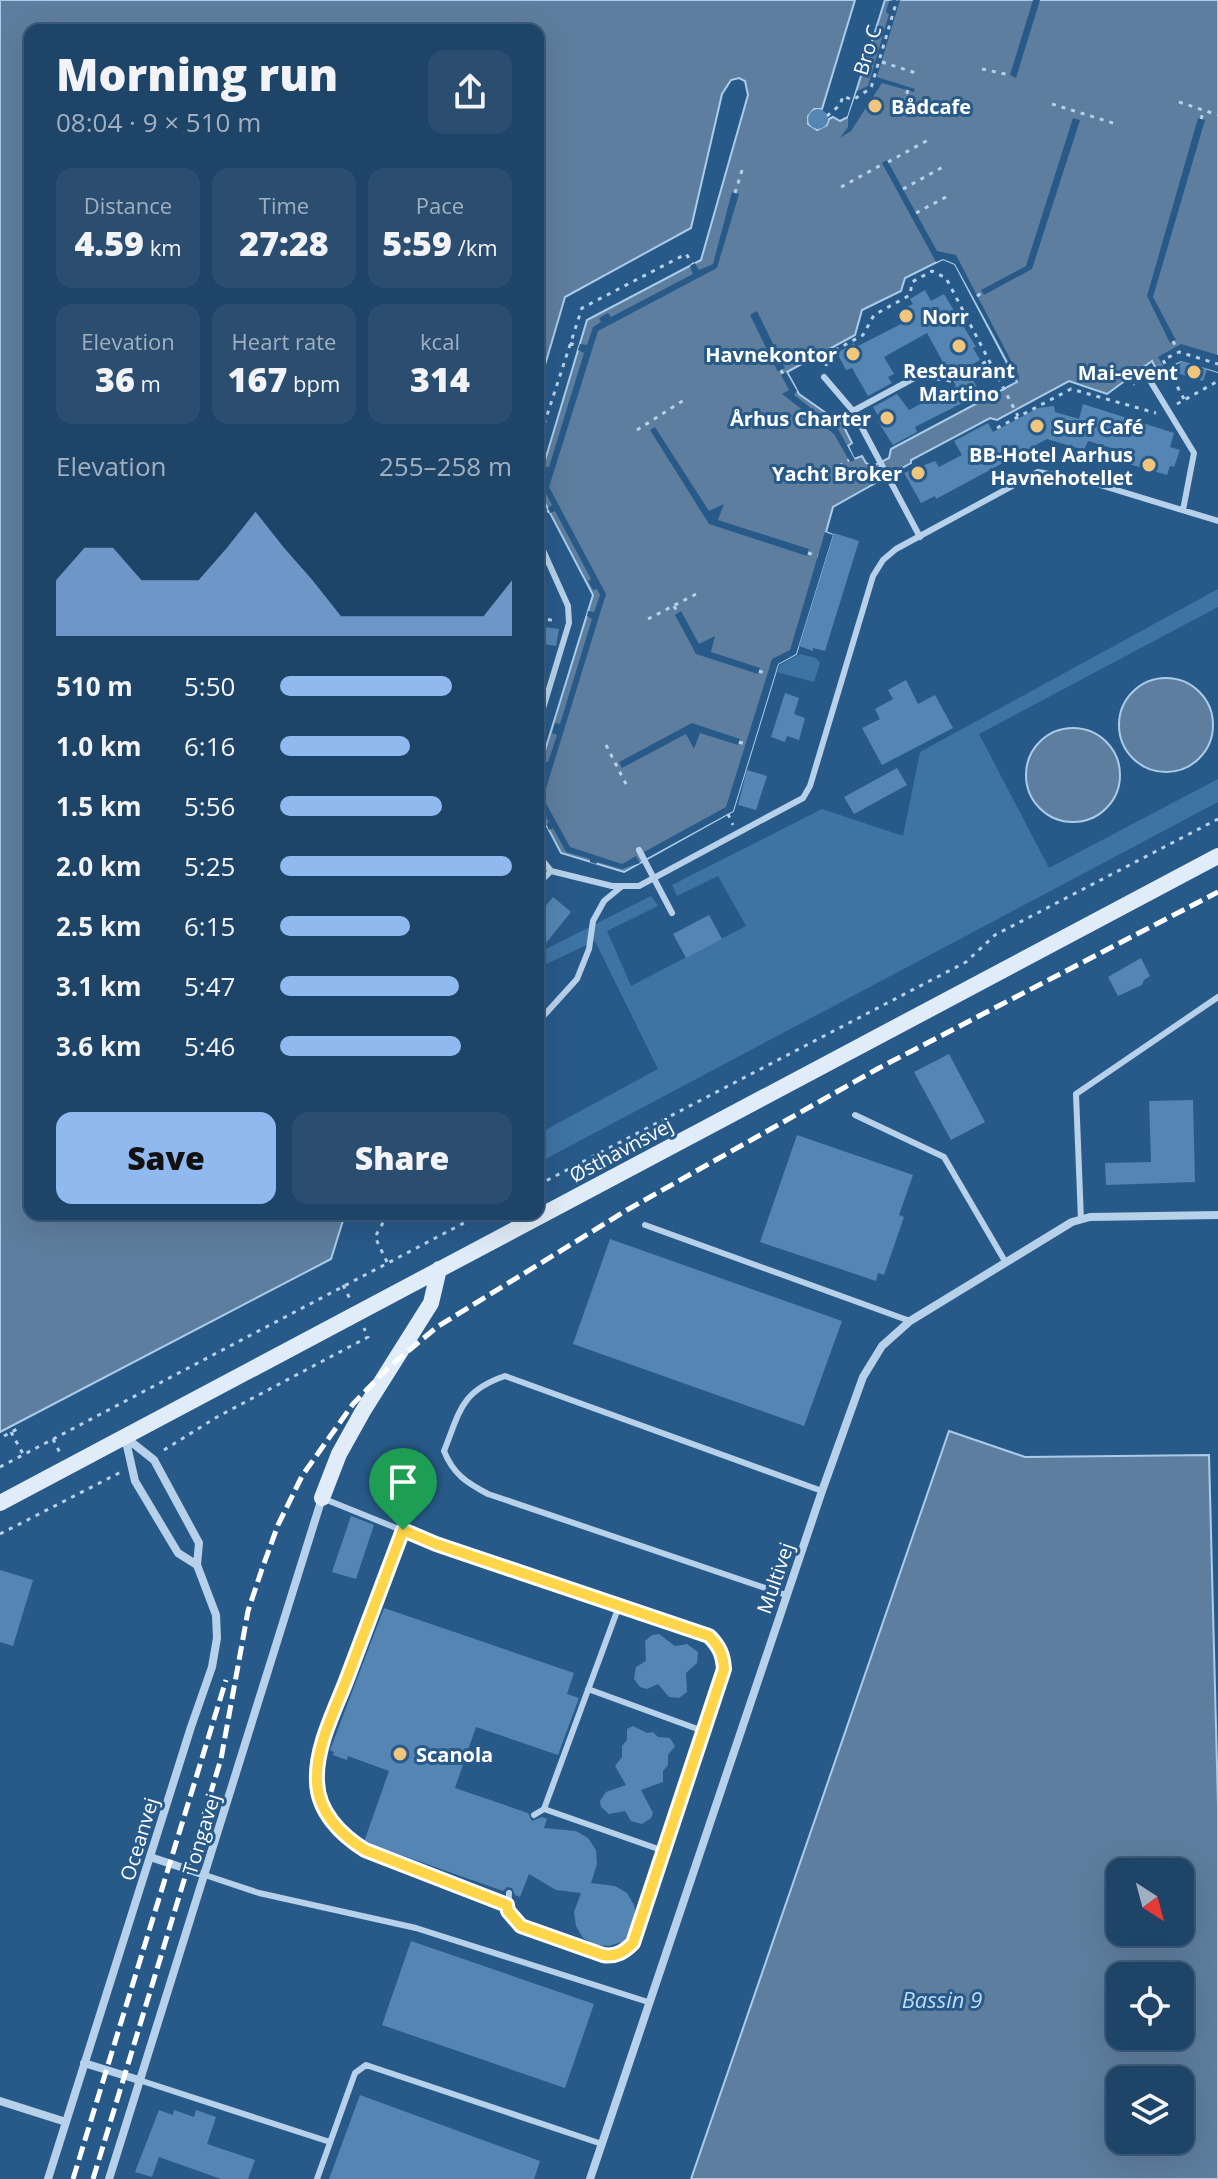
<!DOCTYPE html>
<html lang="en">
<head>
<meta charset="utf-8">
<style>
	body { margin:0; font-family:"Open Sans",sans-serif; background:#2b4e70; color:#f1f3f6; height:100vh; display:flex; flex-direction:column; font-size:30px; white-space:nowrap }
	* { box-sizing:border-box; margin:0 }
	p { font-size:26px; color:#a1b0c0 }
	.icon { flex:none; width:44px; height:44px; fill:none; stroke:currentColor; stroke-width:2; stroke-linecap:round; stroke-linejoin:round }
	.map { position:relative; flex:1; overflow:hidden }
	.drawer { position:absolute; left:24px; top:24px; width:520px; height:1196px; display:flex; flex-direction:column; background:#1e4467; border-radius:16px; box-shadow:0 8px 32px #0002,0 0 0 2px #3c5c7b }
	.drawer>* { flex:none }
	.needle { width:52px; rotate:144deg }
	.controls { position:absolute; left:1106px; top:1858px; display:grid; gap:16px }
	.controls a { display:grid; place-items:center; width:88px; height:88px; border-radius:16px; background:#1e4467; box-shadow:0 8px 32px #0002,0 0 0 2px #3c5c7b; font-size:40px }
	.pin { position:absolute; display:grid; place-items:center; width:68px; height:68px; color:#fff; margin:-82px -34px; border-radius:50% 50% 50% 0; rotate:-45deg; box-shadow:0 0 8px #0007 }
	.pin .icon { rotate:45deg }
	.round { display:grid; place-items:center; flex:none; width:84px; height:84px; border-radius:16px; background:#2b4e70 }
	.summary { display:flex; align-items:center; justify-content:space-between; height:136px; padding:0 32px }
	h1 { font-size:44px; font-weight:800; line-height:60px }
	.stats { display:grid; grid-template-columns:repeat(3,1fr); gap:12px; height:136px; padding:8px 32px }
	.stats div { display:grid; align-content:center; border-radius:16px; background:#2b4e70; text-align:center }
	.stats b { font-size:34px; font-weight:800 }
	.stats small { font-size:22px; font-weight:400 }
	.stats p { font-size:22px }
	.chart { height:224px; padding:16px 32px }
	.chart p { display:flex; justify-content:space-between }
	.chart svg { width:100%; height:144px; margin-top:8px; fill:#90b9f0; opacity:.7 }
	.cta { display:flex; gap:16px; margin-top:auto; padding:16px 32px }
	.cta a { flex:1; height:92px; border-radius:16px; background:#90b9f0; color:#111; font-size:32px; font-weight:800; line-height:92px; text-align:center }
	.cta a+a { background:#2b4e70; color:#f1f3f6 }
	ul { padding:0 32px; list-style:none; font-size:26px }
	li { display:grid; grid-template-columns:128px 96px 1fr; align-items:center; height:60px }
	li i { height:20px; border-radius:10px; background:#90b9f0 }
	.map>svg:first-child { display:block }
	.green { fill:#3d74a5 }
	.water { fill:#5e7e9f; stroke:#abcce9; stroke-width:2; fill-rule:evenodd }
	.pier { fill:#285a89 }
	.building { fill:#5585b2 }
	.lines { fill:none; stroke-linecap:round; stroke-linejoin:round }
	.path { stroke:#b6d1e9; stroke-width:3; stroke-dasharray:4 6; stroke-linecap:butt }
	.lane { stroke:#b6d1e9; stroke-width:6 }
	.street { stroke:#b6d1e9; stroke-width:8 }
	.secondary { stroke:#e0ecf8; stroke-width:16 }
	.rail { stroke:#fff; stroke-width:5; stroke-dasharray:14 6; stroke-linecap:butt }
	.route-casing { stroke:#fff; stroke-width:16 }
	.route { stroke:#ffd54a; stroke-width:10 }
	.poi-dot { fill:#f0c67c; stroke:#285a89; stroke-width:3 }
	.labels { text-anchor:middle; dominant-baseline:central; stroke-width:6; stroke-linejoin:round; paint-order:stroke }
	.street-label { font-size:20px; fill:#fff; stroke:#285a89 }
	.poi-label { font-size:20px; font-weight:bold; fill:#fff; stroke:#285a89; text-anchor:end }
	.water-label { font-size:22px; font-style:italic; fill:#c2daf0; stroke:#285a89 }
</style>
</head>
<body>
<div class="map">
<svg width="1218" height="2179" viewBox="0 0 1218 2179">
	<rect width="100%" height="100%" fill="#285a89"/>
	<path class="green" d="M1218 589V607L979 734 1049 868 1218 779V802L538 1163V1134L658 1069 595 941 538 968V953L651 896 658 906 607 931 631 986 746 926 718 876 677 896 672 885 822 809 903 836 920 752Z
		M800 654 816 658 820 663 814 682 777 672 780 665Z"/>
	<path class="water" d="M0 0H855L822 109H814L808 116V124L817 130 827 125 829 119 833 117 840 121 848 117 885 0H1218V372L1181 361 1159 374 1152 361 1107 394 1069 381 997 420 990 418 911 460V463L833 507 826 532 833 535 796 654 778 664 733 811 624 872 561 853 538 809V773L593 595 538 490V484L587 320 701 260 748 95 745 81 739 78 731 80 722 94 691 228 565 297 538 389V30H30V1214H345L331 1259 0 1432ZM943 259 955 264 1017 382 891 449 889 458 873 466 866 463 862 456 854 459 848 446 852 443 843 425 799 394 787 372 855 335 862 310 901 291 905 278Z
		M1119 725a47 47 0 1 1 94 0a47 47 0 1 1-94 0Z
		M1026 775a47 47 0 1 1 94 0a47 47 0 1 1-94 0Z
		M949 1431 1025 1457 1209 1455 1218 1805V2179H691ZM1120 1872H1180V1932H1120ZM1180 1976V2036H1120V1976ZM1180 2080V2140H1120V2080Z"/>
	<path class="pier" d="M894 0H900L877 77 915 89 914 92 882 83 851 131 840 138 848 127V117L857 91 868 86 889 14 886 12 889 1Z
		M1033 0H1040L1016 78 1010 75Z
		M1073 118 1080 120 1032 269 984 295 981 290 1026 266Z
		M1198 118 1205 120 1153 297 1176 340 1170 343 1147 296Z
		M887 160 937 251 956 255 1019 376V381L955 264 943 259 936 262 882 163Z
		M732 192 739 194 717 268 598 331 549 487 606 594 543 798 570 847 622 864 636 856 640 863 622 869 597 862 596 864 590 862V859L566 852 553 828 549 830 546 824 549 822 538 800 546 769 540 768 542 761 548 762 557 735 552 733 555 723 560 724 592 619 587 616 588 611 594 612 600 595 597 589 593 590 588 581 591 579 555 511 550 513 548 508 552 505 543 488 546 478 542 477 545 467H549L584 353 578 350 580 344 587 345 593 327 601 322 599 318 608 313 611 317 693 274 690 266 693 264 695 263 699 270 713 264Z
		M757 311 785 368 778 372 750 315Z
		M1181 344 1218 355V372L1181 361 1165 369 1158 357Z
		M786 372 797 391 794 395 838 429 855 460 850 462 834 434 782 394 789 390 781 375Z
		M655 427 709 511 724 504 718 520 809 549 807 556 709 524 650 430Z
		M825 532 833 535 796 654 778 664 733 811 647 858 644 852 726 807 772 659 790 650Z
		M681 611 699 644 715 636 711 652 760 668 758 674 696 654 675 615Z
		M692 723 740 739 738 745 700 733 694 749 686 734 622 768 619 762Z"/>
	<path class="building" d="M808 119a10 10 0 1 1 20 0a10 10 0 1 1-20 0Z
		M925 290 931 301 944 294 976 347 973 348 980 360 967 367 980 394 915 427 917 432 893 445 877 420 880 419 873 407 897 394 909 410 956 386 927 333 884 357 894 374 888 377 892 383 868 396 852 368 846 370 837 353 854 343 856 347 905 322 899 311 913 304 910 299Z
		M1181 361 1207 369 1203 381 1177 373Z
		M1083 404 1174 433 1170 447 1180 450 1174 467 1170 466 1167 475 1129 464 1132 454 1088 441 1084 450 1047 439 936 499 935 496 921 503 904 473 935 461 939 467 962 455 954 441 988 423 993 432 1038 408 1054 406 1055 412 1079 419Z
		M834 533 859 541 825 651 813 648V651L799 646Z
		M545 627 559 629 556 646 543 644Z
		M906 680 918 704 935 695 953 728 882 765 862 728 880 719 875 709 893 699 888 690Z
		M785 693 799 698 794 714 805 718 799 740 787 736 785 742 771 737Z
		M897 768 907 785 854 814 844 797Z
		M747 770 767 776 756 810 738 805Z
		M553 897 571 912 538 953V915Z
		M709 915 722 939 686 958 673 934Z
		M1141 958 1150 976 1144 980 1142 985 1118 996 1108 977Z
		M949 1054 985 1122 951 1140 914 1072Z
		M1193 1100 1195 1182 1106 1185 1105 1163 1151 1162 1149 1101Z
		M797 1135 913 1175 899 1215 904 1217 884 1275 878 1273 876 1281 760 1242Z
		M610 1239 842 1321 804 1426 573 1344Z
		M351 1516 374 1525 356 1579 332 1572Z
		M0 1570 33 1580 13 1646 0 1642Z
		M384 1608 574 1673 567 1694 579 1698 558 1755 476 1727 455 1788 528 1813 532 1821 542 1817 547 1819 544 1828 576 1831 588 1838 596 1850 597 1864 591 1883 615 1886 627 1893 634 1905 636 1915 630 1934 622 1942 609 1946 595 1945 583 1938 576 1926 574 1912 581 1893 556 1890 529 1874 520 1897 515 1895 512 1888 507 1887 503 1891 364 1842 389 1771 348 1756 347 1760 333 1755 334 1752 330 1750Z
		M659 1634 675 1646 687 1644 698 1652 697 1663 686 1673 687 1692 679 1698 669 1697 658 1684 647 1689 640 1687 634 1679 636 1667 646 1661 645 1641 652 1635Z
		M633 1726 647 1733 653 1732 658 1737 670 1738 675 1746 668 1755V1765L663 1771V1782L641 1790 653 1813 651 1818 642 1824 631 1821 625 1811 609 1814 601 1807 600 1801 606 1792 626 1785 615 1766 622 1757V1746L627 1740V1729Z
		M411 1941 594 2004 565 2088 382 2025Z
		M360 2095 540 2161 534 2179H329Z
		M159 2110 173 2115 174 2110 194 2117 196 2110 216 2117 207 2144 255 2160 248 2179H221L159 2157 152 2177 135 2172Z"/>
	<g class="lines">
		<path class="path" d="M882 62 919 74
			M982 69 1010 75
			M1179 102 1218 115
			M903 103 908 90
			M1052 104 1116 124
			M827 116 840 105 843 96 853 100 871 88 897 0
			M1201 119 1204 110
			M888 162 930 139
			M841 187 883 164
			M903 189 943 167
			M735 193 743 167
			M916 213 946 197
			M977 296 983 292
			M1173 341 1176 347
			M570 343 579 347
			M826 366 828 354 863 335 874 315 910 295 912 282 932 271 946 278 1018 416
			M1124 367 1134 385
			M781 370 783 374
			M927 377 950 381 989 360
			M1184 399 1163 360 1179 352 1218 364
			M1177 404 1218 381
			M997 428 1071 389 1156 413
			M637 430 684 400
			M538 443 582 308 686 254 693 264
			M839 466 849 460
			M538 516 549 511
			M808 553 818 556
			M674 606 678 613
			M538 618 557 621
			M648 619 700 592
			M759 671 767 674
			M739 742 745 744
			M606 745 628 788
			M538 762 541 764
			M728 814 733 825
			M538 831 547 826
			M538 1185 966 962 995 935 1218 819
			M387 1262 375 1237 388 1214
			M343 1285 350 1299
			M11 1432 23 1454
			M4 1436 21 1427
			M53 1439 60 1453
			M164 1450 217 1417 368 1337 364 1328
			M0 1467 481 1214
			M0 1534 121 1472"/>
		<path class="lane" d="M1143 369 1194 453 1183 510
			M824 377 853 411 920 537
			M853 411 918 376
			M538 539 568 606 569 623 538 725
			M639 850 672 913
			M538 855 551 871 612 886H639L803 798 810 786 873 576 883 560 896 549 1038 472 1087 481 1218 521
			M538 884 551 871
			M538 1022 577 979 589 949 593 921 604 901 621 887
			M855 1115 944 1157 1006 1263
			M1081 1220 1076 1094 1218 997
			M645 1225 910 1321
			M322 1498 436 1544 709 1636C719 1646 723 1654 724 1669L633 1943 624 1952 612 1957 521 1926 508 1911 509 1893
			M403 1530 325 1737 316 1781 319 1799 336 1827 365 1850 507 1905
			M786 1595 488 1494C467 1483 453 1474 444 1451 460 1411 461 1391 505 1376L822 1491
			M588 1689 703 1731
			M544 1809 664 1851
			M534 1815 544 1809 619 1606
			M205 1875 259 1893 416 1928 648 2002
			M139 2080 330 2142
			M317 2179 355 2073 366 2065 602 2144"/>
		<path class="street" d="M125 1437 135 1481 178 1553 197 1565
			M150 1857 205 1875
			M84 2063 139 2080
			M0 2101 66 2122
			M48 2179 191 1727 212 1667 217 1638 216 1615 197 1565 199 1543 154 1460 125 1437
			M109 2179 322 1498
			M590 2179 822 1491 863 1377 882 1346 910 1321 1072 1222 1090 1217 1218 1215"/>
		<path class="secondary" d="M322 1498 339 1454 363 1411 431 1303 439 1269
			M0 1503 1218 856"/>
		<path class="rail" d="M73 2179 226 1680
			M93 2179 221 1759 248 1611 262 1569 278 1525 302 1476 353 1404 389 1367 437 1327 627 1210 879 1068 1218 892"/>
	</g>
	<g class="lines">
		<g class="route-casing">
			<path id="route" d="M403 1530 436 1544 709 1636C719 1646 723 1654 724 1669L633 1943C624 1952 616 1957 603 1955L521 1926 508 1911 507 1905 365 1850C341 1835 318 1812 317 1782 315 1748 334 1712 346 1681 365 1631 384 1580 403 1530Z"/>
		</g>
		<use href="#route" class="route"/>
	</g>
	<g class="poi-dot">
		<circle cx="875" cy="106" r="8"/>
		<circle cx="906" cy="316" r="8"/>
		<circle cx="959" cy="346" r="8"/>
		<circle cx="853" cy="354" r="8"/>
		<circle cx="1194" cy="372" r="8"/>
		<circle cx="887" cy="418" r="8"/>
		<circle cx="1037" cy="426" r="8"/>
		<circle cx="1149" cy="465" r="8"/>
		<circle cx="918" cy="473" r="8"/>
		<circle cx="400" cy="1754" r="8"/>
	</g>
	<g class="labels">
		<g class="street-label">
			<text transform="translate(867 50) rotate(-73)">Bro C</text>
			<text transform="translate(621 1150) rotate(-28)">Østhavnsvej</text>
			<text transform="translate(775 1578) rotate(-71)">Multivej</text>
			<text transform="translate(201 1834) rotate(-73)">Tongavej</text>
			<text transform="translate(139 1839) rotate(-73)">Oceanvej</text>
		</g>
		<g class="poi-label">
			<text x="891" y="106" text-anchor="start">Bådcafe</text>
			<text x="922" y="316" text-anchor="start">Norr</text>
			<text x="837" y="354">Havnekontor</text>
			<text x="959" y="370" text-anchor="middle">Restaurant<tspan x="959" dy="23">Martino</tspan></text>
			<text x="1178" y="372">Mai-event</text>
			<text x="871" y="418">Århus Charter</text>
			<text x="1053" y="426" text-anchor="start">Surf Café</text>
			<text x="1133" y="454">BB-Hotel Aarhus<tspan x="1133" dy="23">Havnehotellet</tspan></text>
			<text x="902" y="473">Yacht Broker</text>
			<text x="416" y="1754" text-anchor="start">Scanola</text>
		</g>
		<g class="water-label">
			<text x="942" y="1999">Bassin 9</text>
		</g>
	</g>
</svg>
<div class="controls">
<a><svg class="needle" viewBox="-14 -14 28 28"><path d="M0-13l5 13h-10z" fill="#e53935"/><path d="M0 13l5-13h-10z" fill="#a1b0c0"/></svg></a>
<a><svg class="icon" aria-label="locate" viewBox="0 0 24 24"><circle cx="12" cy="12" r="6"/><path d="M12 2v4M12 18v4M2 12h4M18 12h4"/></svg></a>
<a><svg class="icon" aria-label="layers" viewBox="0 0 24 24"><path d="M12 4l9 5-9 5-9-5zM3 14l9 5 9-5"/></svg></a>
</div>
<div class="pin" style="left:403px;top:1530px;background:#1e9e55"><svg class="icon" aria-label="arrive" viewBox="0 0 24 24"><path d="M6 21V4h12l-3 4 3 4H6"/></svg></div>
<section class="drawer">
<div class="summary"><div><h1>Morning run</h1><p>08:04 · 9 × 510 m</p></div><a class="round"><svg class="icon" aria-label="share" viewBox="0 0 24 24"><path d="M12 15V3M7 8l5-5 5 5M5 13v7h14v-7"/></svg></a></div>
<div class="stats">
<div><p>Distance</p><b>4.59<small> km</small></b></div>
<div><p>Time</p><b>27:28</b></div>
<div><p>Pace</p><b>5:59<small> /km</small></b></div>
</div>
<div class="stats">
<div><p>Elevation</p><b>36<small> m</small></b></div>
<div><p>Heart rate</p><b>167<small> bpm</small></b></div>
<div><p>kcal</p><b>314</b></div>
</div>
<div class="chart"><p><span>Elevation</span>255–258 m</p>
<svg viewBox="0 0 160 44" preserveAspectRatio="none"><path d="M0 44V27L10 17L20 17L30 27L40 27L50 27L60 17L70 6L80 17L90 27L100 38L110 38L120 38L130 38L140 38L150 38L160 27V44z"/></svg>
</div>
<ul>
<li><b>510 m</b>5:50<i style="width:74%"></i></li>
<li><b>1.0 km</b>6:16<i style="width:56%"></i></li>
<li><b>1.5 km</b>5:56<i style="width:70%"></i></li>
<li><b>2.0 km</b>5:25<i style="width:100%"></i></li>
<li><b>2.5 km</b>6:15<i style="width:56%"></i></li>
<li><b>3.1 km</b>5:47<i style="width:77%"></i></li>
<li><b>3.6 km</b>5:46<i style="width:78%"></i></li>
</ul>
<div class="cta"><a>Save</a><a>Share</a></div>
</section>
</div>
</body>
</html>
